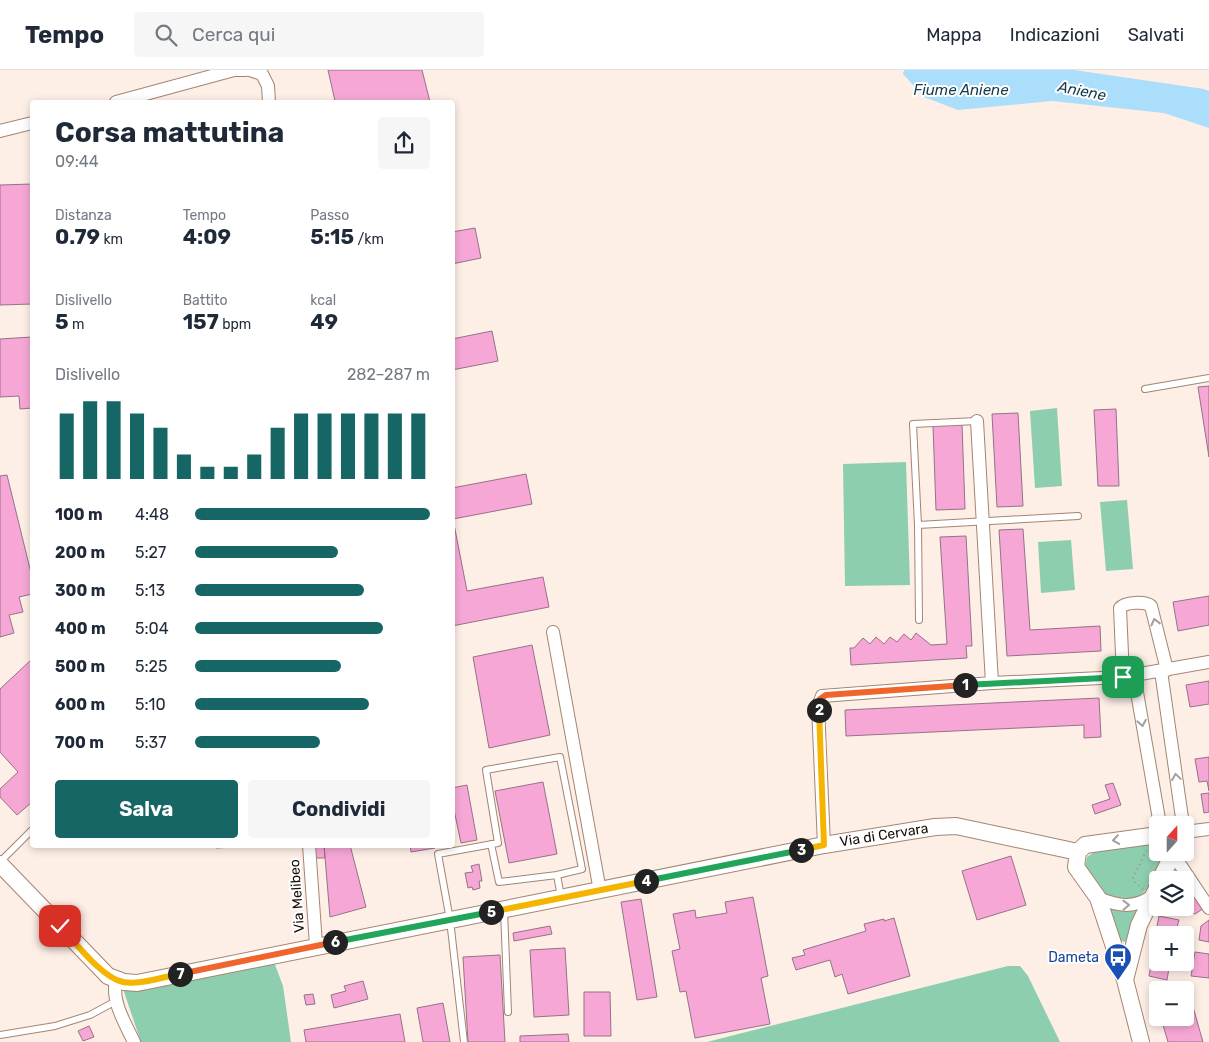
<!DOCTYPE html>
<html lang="it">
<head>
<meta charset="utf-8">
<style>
	body { margin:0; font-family:Rubik,sans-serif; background:#f6f6f7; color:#1f2937; height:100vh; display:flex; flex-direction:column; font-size:19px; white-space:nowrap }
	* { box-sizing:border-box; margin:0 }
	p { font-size:16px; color:#747a83 }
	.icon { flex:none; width:28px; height:28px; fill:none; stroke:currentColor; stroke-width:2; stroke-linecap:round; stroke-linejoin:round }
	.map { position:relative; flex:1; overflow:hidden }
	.side { position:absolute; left:30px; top:30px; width:425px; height:748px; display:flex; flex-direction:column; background:#fff; border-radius:5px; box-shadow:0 2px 8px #0003 }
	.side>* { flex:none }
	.needle { width:32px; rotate:21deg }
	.tools { position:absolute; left:1149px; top:746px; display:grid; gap:10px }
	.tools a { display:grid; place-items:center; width:45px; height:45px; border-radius:5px; background:#fff; box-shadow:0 2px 8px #0003; font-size:25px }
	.pin { position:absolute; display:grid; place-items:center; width:42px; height:42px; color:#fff; margin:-21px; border-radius:10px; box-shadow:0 2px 8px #0006 }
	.km { position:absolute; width:25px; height:25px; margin:-12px; border-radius:50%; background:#222; color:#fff; font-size:14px; line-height:25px; text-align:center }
	.round { display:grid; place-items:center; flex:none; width:52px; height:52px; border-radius:5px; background:#f6f6f7 }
	.summary { display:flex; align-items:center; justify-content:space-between; height:85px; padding:0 25px }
	h1 { font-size:28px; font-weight:700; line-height:38px }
	.stats { display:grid; grid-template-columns:repeat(3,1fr); gap:8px; height:85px; padding:5px 25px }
	.stats div { display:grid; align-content:center }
	.stats b { font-size:21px; font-weight:700 }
	.stats small { font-size:14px; font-weight:400 }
	.stats p { font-size:14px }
	.chart { height:140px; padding:10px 25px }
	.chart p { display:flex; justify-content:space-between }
	.chart svg { width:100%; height:90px; margin-top:5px; stroke:#176666; stroke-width:6 }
	.action { display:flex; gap:10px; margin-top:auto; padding:10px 25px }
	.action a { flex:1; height:58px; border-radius:5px; background:#176666; color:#fff; font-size:20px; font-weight:700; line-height:58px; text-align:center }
	.action a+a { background:#f6f6f7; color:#1f2937 }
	ul { padding:0 25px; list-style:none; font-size:16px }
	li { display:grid; grid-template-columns:80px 60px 1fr; align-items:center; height:38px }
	li i { height:12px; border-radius:6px; background:#176666 }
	header { display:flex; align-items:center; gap:30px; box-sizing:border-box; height:70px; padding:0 25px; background:#fff; border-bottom:1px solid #e0e1e3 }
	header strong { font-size:24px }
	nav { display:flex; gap:28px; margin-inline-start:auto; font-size:18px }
	.search { width:350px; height:45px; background:#f6f6f7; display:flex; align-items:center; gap:12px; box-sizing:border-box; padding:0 18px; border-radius:5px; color:#747a83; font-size:19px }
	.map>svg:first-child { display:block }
	.green { fill:#8dceae }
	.water { fill:#abdefb }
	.building { fill:#f6a7d6; stroke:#947386 }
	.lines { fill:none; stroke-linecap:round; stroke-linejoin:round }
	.service-casing { stroke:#a58571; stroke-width:8 }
	.minor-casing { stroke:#a58571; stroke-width:14 }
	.tertiary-casing { stroke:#a58571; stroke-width:18 }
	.path { stroke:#9f928a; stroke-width:2; stroke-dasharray:1 4; stroke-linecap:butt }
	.service { stroke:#fff; stroke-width:6 }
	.minor { stroke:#fff; stroke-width:12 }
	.tertiary { stroke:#fff; stroke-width:16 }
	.oneway { stroke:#a39e9b }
	.split-1-casing { stroke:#fff; stroke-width:10 }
	.split-2-casing { stroke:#fff; stroke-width:10 }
	.split-3-casing { stroke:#fff; stroke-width:10 }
	.split-4-casing { stroke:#fff; stroke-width:10 }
	.split-5-casing { stroke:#fff; stroke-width:10 }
	.split-6-casing { stroke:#fff; stroke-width:10 }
	.split-7-casing { stroke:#fff; stroke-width:10 }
	.split-8-casing { stroke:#fff; stroke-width:10 }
	.split-1 { stroke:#22a559; stroke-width:6 }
	.split-2 { stroke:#f0652b; stroke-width:6 }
	.split-3 { stroke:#f5b400; stroke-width:6 }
	.split-4 { stroke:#22a559; stroke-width:6 }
	.split-5 { stroke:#f5b400; stroke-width:6 }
	.split-6 { stroke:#22a559; stroke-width:6 }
	.split-7 { stroke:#f0652b; stroke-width:6 }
	.split-8 { stroke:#f5b400; stroke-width:6 }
	.labels { text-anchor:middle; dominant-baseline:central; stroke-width:4; stroke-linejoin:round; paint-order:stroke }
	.street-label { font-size:14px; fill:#180d06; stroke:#fff }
	.transit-label { font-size:14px; fill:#164399; stroke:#fff; text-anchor:end }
	.water-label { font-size:15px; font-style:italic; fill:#133b4e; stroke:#fff }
</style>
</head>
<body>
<header>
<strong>Tempo</strong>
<div class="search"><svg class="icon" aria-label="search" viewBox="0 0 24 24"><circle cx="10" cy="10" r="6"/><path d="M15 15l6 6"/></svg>Cerca qui</div>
<nav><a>Mappa</a><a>Indicazioni</a><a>Salvati</a></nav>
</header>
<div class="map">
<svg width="1209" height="972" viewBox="0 0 1209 972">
	<rect width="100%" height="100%" fill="#fdeee6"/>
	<path class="green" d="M1057 338 1062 416 1035 418 1030 341Z
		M906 392 910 515 845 516 843 394Z
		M1127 430 1133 499 1106 501 1100 432Z
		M1071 470 1075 520 1041 523 1038 472Z
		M1157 771 1158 782 1166 783C1156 803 1147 837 1117 828 1113 827 1106 826 1103 823 1096 816 1090 805 1085 797L1087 787 1097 780Z
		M1108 836 1123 841 1139 838 1129 870 1125 872 1119 870Z
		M274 892 283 916 291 972H141L123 919Z
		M1008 896H1020L1028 906 1060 972H707Z"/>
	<path class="water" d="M904 0H1074L1204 19 1209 21V58L1164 43 1052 31 958 40 924 27 903 4Z"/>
	<path class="building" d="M328 0H422L430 32H328L335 31Z
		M32 114V234L0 235V115Z
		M475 158 481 188 452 194V162Z
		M492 261 498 291 452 300V269Z
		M32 267V338L20 339 19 326 0 327V269Z
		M1209 316V387L1198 317Z
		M1116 339 1119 416H1098L1094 340Z
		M1018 343 1023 436 997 437 992 344Z
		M962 355 965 439 936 440 933 356Z
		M526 404 532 434 453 449 467 521 543 507 549 537 452 556V418Z
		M7 405 32 507V524L19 527 23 542 9 545 14 563 0 567V406Z
		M1023 459 1030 560 1100 556 1101 581 1007 586 999 460Z
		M966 466 972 576H966L967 588 851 595 850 578H854L863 568 870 574 876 567 884 574 890 567 897 572 904 564 911 570 916 563 931 575 947 574 940 467Z
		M1209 526V555L1178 561 1173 532Z
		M532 575 550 665 489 678 473 587Z
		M32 589V732L17 745 0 727V719L18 702 0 682V619Z
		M1209 611V634L1190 637 1186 615Z
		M1099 628 1101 667 1084 668V655L846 666 845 640Z
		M1209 687V721L1207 711 1199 712 1195 689Z
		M543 712 557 784 509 793 495 721Z
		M1113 713 1121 735 1095 744 1092 735 1110 729 1105 715Z
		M467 715 477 770 461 773 454 740 452 741V718Z
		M1209 723V742L1204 743 1201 724Z
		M216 775H266L216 778Z
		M314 775H324L325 788H315Z
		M324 775H350L366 837 330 847Z
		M410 775H434L435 778 411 782Z
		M1011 786 1026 835 977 850 962 801Z
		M479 794 482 811H479L480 818 473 820 472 817 468 818 465 803 473 802 471 796Z
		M1190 817 1204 838 1195 844 1181 838H1185V821Z
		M753 827 768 906 761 908 770 954 695 968 686 921 680 922 672 881 680 879 673 844 695 840 696 848 727 843 725 832Z
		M641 829 657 927 637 930 621 832Z
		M1159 846 1179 850 1175 865H1158V872L1154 871Z
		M894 848 910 906 848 924 842 904 835 907 830 890 796 900 792 888 805 885 803 880 866 861 864 854 884 849V851Z
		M1209 850V872L1199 870 1201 856Z
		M550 856 552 864 514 871 513 863Z
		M565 878 569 945 534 947 530 880Z
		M1195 882 1209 884V908L1191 906Z
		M1153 884 1158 885V892H1170L1167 910 1149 906Z
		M500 885 505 972H468L463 887Z
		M363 911 368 929 334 938 331 925 346 921 344 916Z
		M584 922H610L611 966H584Z
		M313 924 315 934 306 935 304 925Z
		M443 933 450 972H423L417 938Z
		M1193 937 1203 972H1168L1161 948H1185V939Z
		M400 944 405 972H306L304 960Z
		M89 956 94 967 83 971 78 961Z
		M568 964 569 972H520V966Z"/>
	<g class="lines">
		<g class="service-casing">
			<path id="service" d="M1145 319 1209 308
				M918 455 1078 446
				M919 550 918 455 913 354 977 351
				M491 774 499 812 557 805
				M0 792 32 760
				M504 840 508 942
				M0 965 55 956 90 945 116 931
				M464 972 450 850 438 784 498 773 486 700 560 687 582 799 557 805 561 827"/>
		</g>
		<g class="minor-casing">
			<path id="minor" d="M250 0 262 4 268 16 269 32
				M116 32 234 0H246
				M0 61 32 53
				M977 351 992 613
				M553 562 600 821
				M1161 601 1183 755
				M1134 605 1160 755
				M1123 607 1120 538C1125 532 1145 531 1151 536L1167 600
				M1185 762 1209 759
				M309 775 316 875
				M824 775 818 636 822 626 992 613 1123 607 1209 592
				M1173 784 1209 838
				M1098 828C1118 836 1134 839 1152 826
				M116 910C111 931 125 953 134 972"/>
		</g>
		<g class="tertiary-casing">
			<path id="tertiary" d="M0 794 108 906 124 912 137 913 824 775 935 757 956 756 1078 782
				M1160 810 1174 782
				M1125 910 1139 855 1158 816
				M1141 972 1125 910 1098 828 1076 797 1078 782 1085 775 1158 765"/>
		</g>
		<path class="path" d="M1143 819 1135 813 1133 808 1146 781"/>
		<use href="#service" class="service"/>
		<use href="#minor" class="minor"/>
		<use href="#tertiary" class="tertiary"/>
	</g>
	<defs><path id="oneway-chevron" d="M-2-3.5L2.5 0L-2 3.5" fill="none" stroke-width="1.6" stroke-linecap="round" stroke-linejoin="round" transform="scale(1.25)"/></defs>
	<g class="oneway">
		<use href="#oneway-chevron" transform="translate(1155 552) rotate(-104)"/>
		<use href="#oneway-chevron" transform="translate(1142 653) rotate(80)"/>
		<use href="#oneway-chevron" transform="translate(1176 707) rotate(-98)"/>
		<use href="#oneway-chevron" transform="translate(1116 770) rotate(172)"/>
		<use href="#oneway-chevron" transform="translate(1126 835) rotate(-1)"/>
	</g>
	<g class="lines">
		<g class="split-1-casing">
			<path id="split-1" d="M965 615 1123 607"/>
		</g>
		<g class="split-2-casing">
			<path id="split-2" d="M819 640 820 629 826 625 965 615"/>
		</g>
		<g class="split-3-casing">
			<path id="split-3" d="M801 780 824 775 819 640"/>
		</g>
		<g class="split-4-casing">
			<path id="split-4" d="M646 811 801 780"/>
		</g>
		<g class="split-5-casing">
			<path id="split-5" d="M491 842 646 811"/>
		</g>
		<g class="split-6-casing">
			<path id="split-6" d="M335 872 491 842"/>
		</g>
		<g class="split-7-casing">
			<path id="split-7" d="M180 904 335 872"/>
		</g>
		<g class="split-8-casing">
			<path id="split-8" d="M60 856C75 872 102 908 123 912 141 915 162 907 180 904"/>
		</g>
		<use href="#split-1" class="split-1"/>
		<use href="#split-2" class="split-2"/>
		<use href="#split-3" class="split-3"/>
		<use href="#split-4" class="split-4"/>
		<use href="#split-5" class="split-5"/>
		<use href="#split-6" class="split-6"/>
		<use href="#split-7" class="split-7"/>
		<use href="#split-8" class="split-8"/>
	</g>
	<defs>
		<g id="bus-pin" transform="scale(1.4375)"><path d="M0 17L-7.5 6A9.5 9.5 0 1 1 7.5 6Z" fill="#1a4fb4" stroke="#fff"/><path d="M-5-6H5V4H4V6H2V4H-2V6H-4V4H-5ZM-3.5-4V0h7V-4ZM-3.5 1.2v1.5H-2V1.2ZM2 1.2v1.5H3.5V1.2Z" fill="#fff"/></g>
	</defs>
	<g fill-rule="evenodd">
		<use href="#bus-pin" x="1118" y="887"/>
	</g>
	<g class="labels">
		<g class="street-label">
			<text transform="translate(884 765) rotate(-9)">Via di Cervara</text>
			<text transform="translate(297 826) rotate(-94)">Via Melibeo</text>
		</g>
		<g class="transit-label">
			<text x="1099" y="887">Dameta</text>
		</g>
		<g class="water-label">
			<text x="961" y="20">Fiume Aniene</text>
			<text transform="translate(1082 21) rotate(11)">Aniene</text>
		</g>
	</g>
</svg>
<div class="tools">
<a><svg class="needle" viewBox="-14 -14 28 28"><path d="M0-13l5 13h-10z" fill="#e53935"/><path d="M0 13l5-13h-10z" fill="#747a83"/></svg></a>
<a><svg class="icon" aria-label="layers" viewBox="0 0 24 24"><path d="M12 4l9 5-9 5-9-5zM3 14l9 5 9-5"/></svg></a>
<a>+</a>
<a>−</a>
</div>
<div class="pin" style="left:1123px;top:607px;background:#1e9e55"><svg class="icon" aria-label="arrive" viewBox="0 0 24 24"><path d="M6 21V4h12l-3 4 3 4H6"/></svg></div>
<div class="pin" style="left:60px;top:856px;background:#d93025"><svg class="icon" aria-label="check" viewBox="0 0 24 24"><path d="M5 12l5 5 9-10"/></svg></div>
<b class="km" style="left:965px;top:615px">1</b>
<b class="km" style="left:819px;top:640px">2</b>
<b class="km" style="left:801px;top:780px">3</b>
<b class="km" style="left:646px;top:811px">4</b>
<b class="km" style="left:491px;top:842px">5</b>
<b class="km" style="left:335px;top:872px">6</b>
<b class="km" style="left:180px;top:904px">7</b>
<section class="side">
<div class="summary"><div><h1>Corsa mattutina</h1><p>09:44</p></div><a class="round"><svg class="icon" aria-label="share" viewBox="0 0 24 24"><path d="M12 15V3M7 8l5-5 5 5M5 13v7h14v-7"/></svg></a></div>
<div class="stats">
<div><p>Distanza</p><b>0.79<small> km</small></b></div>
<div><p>Tempo</p><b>4:09</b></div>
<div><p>Passo</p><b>5:15<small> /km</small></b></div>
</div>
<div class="stats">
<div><p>Dislivello</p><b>5<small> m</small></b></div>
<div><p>Battito</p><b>157<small> bpm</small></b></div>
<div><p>kcal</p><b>49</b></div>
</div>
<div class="chart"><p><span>Dislivello</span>282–287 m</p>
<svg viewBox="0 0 160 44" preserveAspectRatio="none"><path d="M5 44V12M15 44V6M25 44V6M35 44V12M45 44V19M55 44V32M65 44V38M75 44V38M85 44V32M95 44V19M105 44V12M115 44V12M125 44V12M135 44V12M145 44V12M155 44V12"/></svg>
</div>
<ul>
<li><b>100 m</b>4:48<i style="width:100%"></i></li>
<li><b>200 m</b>5:27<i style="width:61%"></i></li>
<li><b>300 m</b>5:13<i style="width:72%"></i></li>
<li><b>400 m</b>5:04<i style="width:80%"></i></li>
<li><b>500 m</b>5:25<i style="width:62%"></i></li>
<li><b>600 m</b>5:10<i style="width:74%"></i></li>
<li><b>700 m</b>5:37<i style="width:53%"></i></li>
</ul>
<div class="action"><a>Salva</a><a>Condividi</a></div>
</section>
</div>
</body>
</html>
